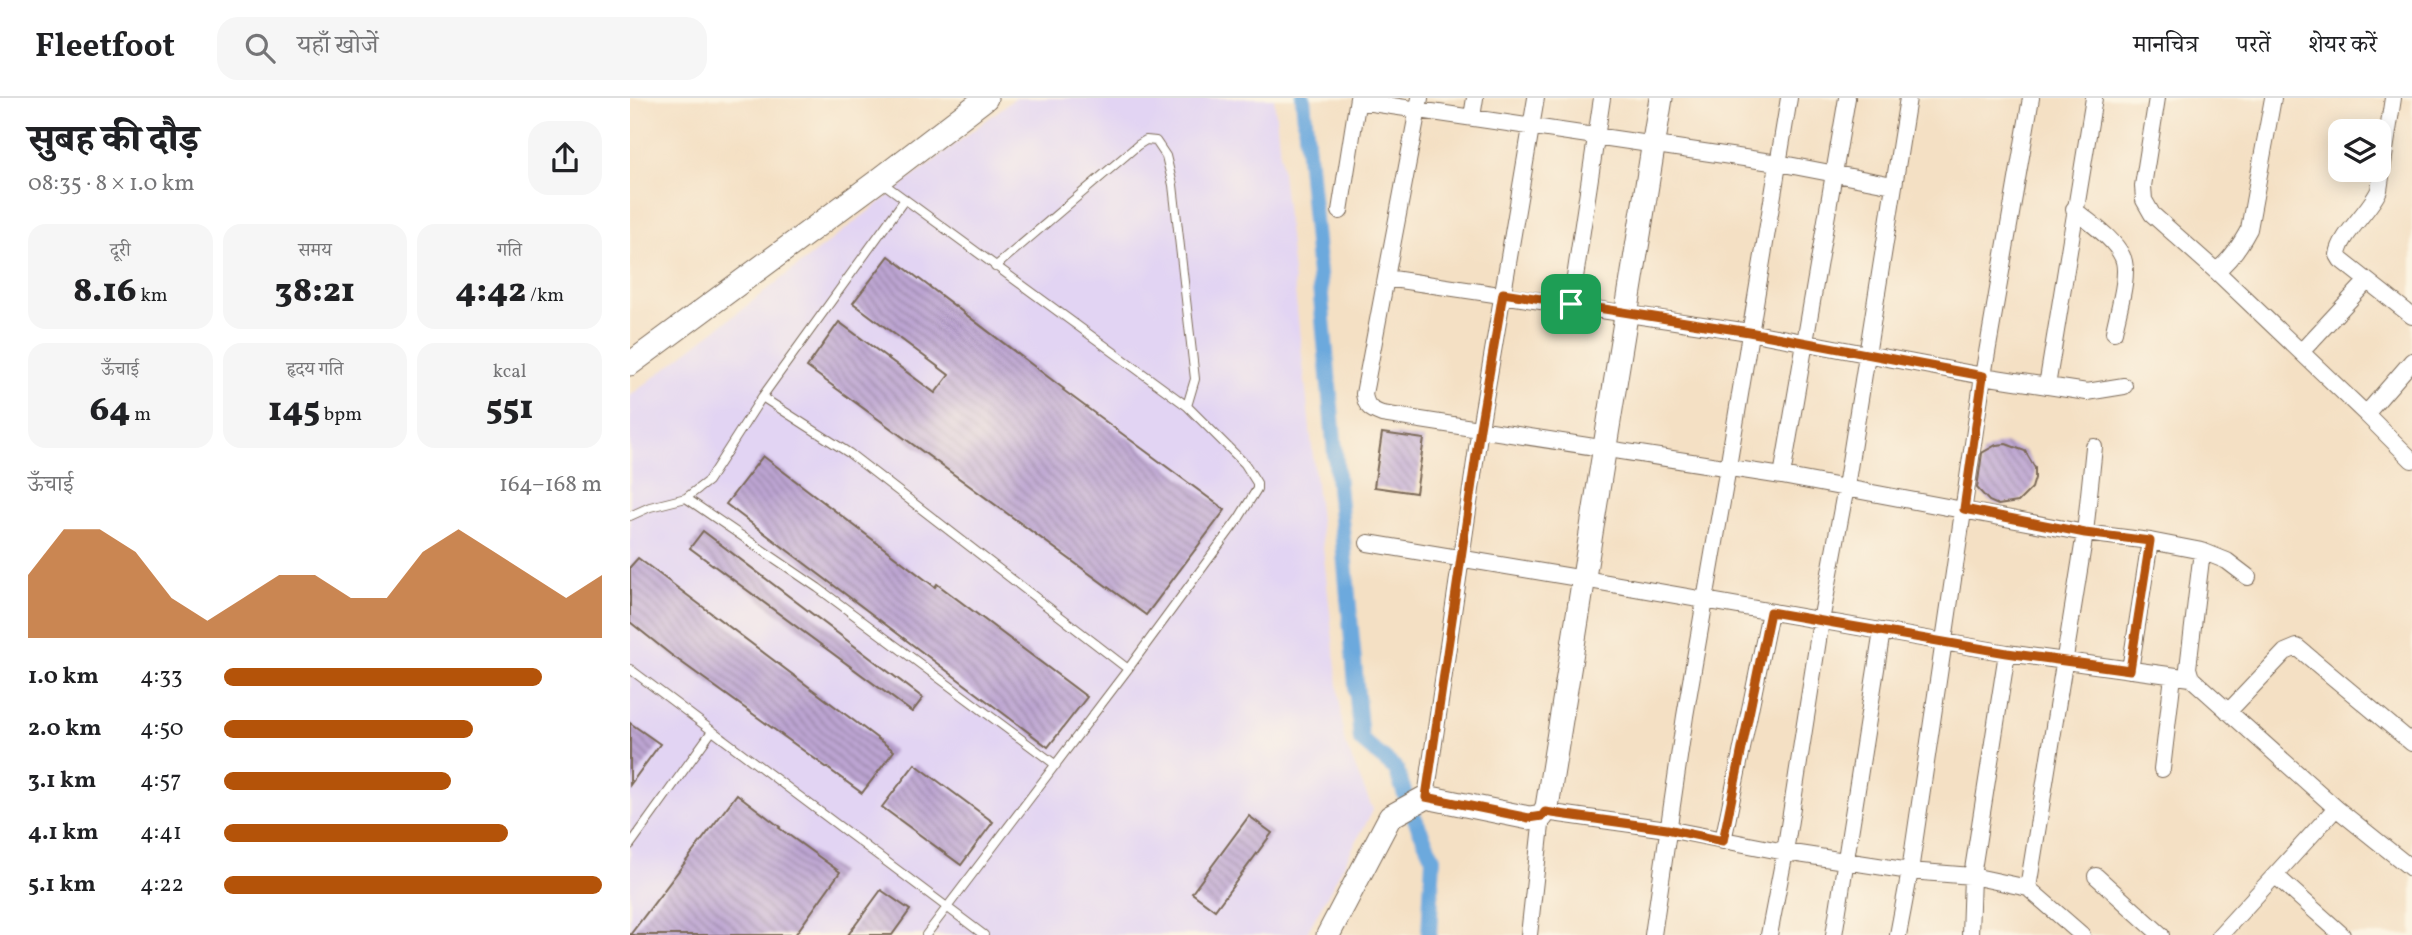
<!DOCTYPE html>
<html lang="hi">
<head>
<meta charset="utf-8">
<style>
	body { margin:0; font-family:Vollkorn,"Noto Serif Devanagari",serif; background:#f6f6f6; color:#202124; height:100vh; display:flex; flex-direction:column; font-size:26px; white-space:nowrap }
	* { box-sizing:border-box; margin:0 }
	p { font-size:23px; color:#757577 }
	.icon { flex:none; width:38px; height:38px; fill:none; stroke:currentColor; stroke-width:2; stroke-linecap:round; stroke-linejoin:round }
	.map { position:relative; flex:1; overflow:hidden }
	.panel { display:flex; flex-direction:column; background:#fff; width:630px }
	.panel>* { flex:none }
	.tools { position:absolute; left:1698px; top:21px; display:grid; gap:14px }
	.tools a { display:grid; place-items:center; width:63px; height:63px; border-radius:14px; background:#fff; box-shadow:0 4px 18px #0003; font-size:35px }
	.pin { position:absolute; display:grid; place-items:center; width:60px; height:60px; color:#fff; margin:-30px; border-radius:14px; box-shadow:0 4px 10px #0006 }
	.round { display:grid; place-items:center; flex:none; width:74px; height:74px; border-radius:21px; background:#f6f6f6 }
	.overview { display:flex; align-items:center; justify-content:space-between; height:119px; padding:0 28px }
	h1 { font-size:38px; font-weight:800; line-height:52px }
	.figures { display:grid; grid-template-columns:repeat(3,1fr); gap:10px; height:119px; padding:7px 28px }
	.figures div { display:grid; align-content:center; border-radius:18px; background:#f6f6f6; text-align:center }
	.figures b { font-size:35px; font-weight:800 }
	.figures small { font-size:19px; font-weight:400 }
	.figures p { font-size:19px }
	.chart { height:196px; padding:14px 28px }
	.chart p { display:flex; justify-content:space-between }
	.chart svg { width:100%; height:126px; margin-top:7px; fill:#b45309; opacity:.7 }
	ul { padding:0 28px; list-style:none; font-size:23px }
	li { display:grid; grid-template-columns:112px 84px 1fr; align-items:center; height:52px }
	li i { height:18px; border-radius:9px; background:#b45309 }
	header { display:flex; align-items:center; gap:42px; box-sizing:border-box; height:98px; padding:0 35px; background:#fff; border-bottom:2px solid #e0e0e0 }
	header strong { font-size:33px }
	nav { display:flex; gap:38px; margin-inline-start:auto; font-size:24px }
	.search { width:490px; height:63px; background:#f6f6f6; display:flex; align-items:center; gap:18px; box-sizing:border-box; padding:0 24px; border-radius:21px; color:#757577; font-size:26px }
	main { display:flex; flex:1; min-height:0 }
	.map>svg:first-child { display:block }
	.built { fill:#e2d4f3 }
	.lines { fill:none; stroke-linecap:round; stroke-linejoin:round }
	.canal { stroke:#6ca9dd; stroke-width:16 }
	.building { fill:url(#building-back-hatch) }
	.service-casing { stroke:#7c6a58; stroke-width:10 }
	.minor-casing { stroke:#7c6a58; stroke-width:18 }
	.secondary-casing { stroke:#7c6a58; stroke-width:25 }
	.service { stroke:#fff; stroke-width:8 }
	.minor { stroke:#fff; stroke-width:16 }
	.secondary { stroke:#fff; stroke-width:23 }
	.route-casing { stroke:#fff; stroke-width:14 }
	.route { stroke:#b45309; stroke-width:9 }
</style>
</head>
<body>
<header>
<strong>Fleetfoot</strong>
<div class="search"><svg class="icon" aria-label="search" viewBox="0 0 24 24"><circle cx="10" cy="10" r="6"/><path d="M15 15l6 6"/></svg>यहाँ खोजें</div>
<nav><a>मानचित्र</a><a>परतें</a><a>शेयर करें</a></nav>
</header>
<main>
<section class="panel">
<div class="overview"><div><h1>सुबह की दौड़</h1><p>08:35 · 8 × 1.0 km</p></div><a class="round"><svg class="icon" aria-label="share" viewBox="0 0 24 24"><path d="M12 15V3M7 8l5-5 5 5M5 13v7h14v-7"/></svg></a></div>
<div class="figures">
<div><p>दूरी</p><b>8.16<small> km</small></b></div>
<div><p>समय</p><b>38:21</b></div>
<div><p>गति</p><b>4:42<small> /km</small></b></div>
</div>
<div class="figures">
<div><p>ऊँचाई</p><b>64<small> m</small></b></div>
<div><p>हृदय गति</p><b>145<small> bpm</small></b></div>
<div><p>kcal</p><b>551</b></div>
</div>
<div class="chart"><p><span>ऊँचाई</span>164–168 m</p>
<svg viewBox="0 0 160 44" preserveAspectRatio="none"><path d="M0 44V22L10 6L20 6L30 14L40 30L50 38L60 30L70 22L80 22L90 30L100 30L110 14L120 6L130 14L140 22L150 30L160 22V44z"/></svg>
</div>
<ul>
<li><b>1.0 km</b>4:33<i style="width:84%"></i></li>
<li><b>2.0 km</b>4:50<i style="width:66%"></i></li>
<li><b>3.1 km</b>4:57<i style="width:60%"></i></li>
<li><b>4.1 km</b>4:41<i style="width:75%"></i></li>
<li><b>5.1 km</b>4:22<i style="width:100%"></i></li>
</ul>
</section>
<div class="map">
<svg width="1782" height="837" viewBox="0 0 1782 837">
	<defs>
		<pattern id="building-back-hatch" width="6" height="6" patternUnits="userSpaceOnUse" patternTransform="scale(1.75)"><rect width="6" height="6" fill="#bca4d2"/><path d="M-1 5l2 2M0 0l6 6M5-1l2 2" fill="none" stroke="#9a86aa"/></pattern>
	</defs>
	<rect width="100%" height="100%" fill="#fcf5e5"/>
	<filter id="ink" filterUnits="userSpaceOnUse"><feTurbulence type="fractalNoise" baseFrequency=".0143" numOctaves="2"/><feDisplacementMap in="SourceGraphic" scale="14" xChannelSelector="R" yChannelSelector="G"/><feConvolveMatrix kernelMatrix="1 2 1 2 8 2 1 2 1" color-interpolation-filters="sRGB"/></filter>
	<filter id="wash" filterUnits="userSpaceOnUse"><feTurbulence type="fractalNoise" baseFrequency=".00686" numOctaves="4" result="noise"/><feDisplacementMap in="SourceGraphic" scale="28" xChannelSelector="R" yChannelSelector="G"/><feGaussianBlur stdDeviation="1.57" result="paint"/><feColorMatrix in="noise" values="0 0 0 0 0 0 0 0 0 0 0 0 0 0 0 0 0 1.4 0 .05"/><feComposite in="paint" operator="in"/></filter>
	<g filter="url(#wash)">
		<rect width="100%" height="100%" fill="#f4e0c4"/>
		<path class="built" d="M385 0H644L714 643 743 712 676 837H0V298Z"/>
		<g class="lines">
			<path class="canal" d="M673 0 731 642 766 671 779 708 803 760 799 837"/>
		</g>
		<g id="blocks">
			<path class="building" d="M259 158 434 291 433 292 595 412 516 517 177 269 209 224 305 295 319 277 223 205Z
				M752 335 794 341 786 395 744 389Z
				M1376 346 1395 353 1405 370V380L1402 390 1388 404 1368 407 1359 403 1347 390 1352 355 1366 347Z
				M133 358 305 489 307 486 457 599 418 649 96 406Z
				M73 433 293 600 282 614 60 450Z
				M8 460 264 653 232 695 40 556 0 524V469Z
				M0 625 30 646 0 687Z
				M285 666 363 724 331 767 252 709Z
				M107 696 150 729 149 730 210 774 165 837H0Z
				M619 718 642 735 585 812 562 795Z
				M251 792 280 812 262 837H218Z"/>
		</g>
	</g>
	<g filter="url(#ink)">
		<use href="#blocks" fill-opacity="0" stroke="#7c6a58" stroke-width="2"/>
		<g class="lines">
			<g class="service-casing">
				<path id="service" d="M250 83 557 308 615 366 627 385V391L609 420 498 571 296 837
					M365 169 508 47 516 42 526 43 536 58 543 87 565 281 557 308
					M132 299 219 355 498 571
					M56 400 188 490 426 667
					M0 418 20 409 56 400 78 383 132 299 275 101
					M0 571 354 837
					M0 747 82 633"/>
			</g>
			<g class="minor-casing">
				<path id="minor" d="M790 0 734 296C736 309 741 312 752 316L1152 378 1455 435 1520 443 1572 453 1597 463 1618 479
					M1527 0 1513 88 1514 102 1522 116 1586 173C1600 163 1611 146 1619 131L1643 0
					M1763 0 1749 92C1740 113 1710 137 1708 157L1711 162 1782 218
					M728 3 1148 65 1263 87
					M842 19 845 0
					M1444 111C1459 125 1483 139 1492 158 1501 174 1487 216 1484 234
					M710 113 728 0
					M1586 173 1736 316 1782 263
					M756 180 1119 234 1353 278 1401 0
					M941 206 972 0
					M1671 254 1737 183
					M1417 288 1464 0
					M1736 316 1782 362
					M1152 378 1217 0
					M738 445 954 481 1377 555 1561 580
					M1572 453 1558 570 1561 580 1706 710 1782 771
					M1500 572 1520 443
					M1598 614 1655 554 1667 549 1782 645
					M1532 671 1543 578
					M796 699 850 330 906 0
					M915 714 1037 731 1155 754 1215 763 1280 773 1342 778 1398 790 1452 837
					M1093 743 1140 514
					M1645 777 1706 710
					M1466 778 1531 837
					M1398 790 1455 435 1464 349
					M899 837 912 718
					M1023 837 1055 618 1098 369 1159 0
					M1139 837 1155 754 1191 523 1216 389 1278 0
					M1204 837 1252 533
					M1268 837 1280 773 1353 278 1457 294 1494 288
					M1340 837 1342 778 1377 555
					M1590 837 1645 777 1712 837"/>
			</g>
			<g class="secondary-casing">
				<path id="secondary" d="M0 266 249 82 356 0
					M698 837 760 719 796 699 899 720 912 718 917 709 1031 0"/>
			</g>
			<use href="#service" class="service"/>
			<use href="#minor" class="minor"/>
			<use href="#secondary" class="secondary"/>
		</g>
	</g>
	<g class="lines" filter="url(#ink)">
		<g class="route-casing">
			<path id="route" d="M873 195 1119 234 1353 278 1334 411 1455 435 1520 443 1500 572 1377 555 1140 514 1093 743 1037 731 915 714 912 718 899 720 796 699 850 330Z"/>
		</g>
		<use href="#route" class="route"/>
	</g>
</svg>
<div class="tools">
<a><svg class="icon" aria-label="layers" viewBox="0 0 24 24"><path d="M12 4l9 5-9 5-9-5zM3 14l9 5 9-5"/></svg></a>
</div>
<div class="pin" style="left:941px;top:206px;background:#1e9e55"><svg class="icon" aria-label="arrive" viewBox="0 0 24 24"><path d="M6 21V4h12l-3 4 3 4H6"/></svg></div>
</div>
</main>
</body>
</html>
